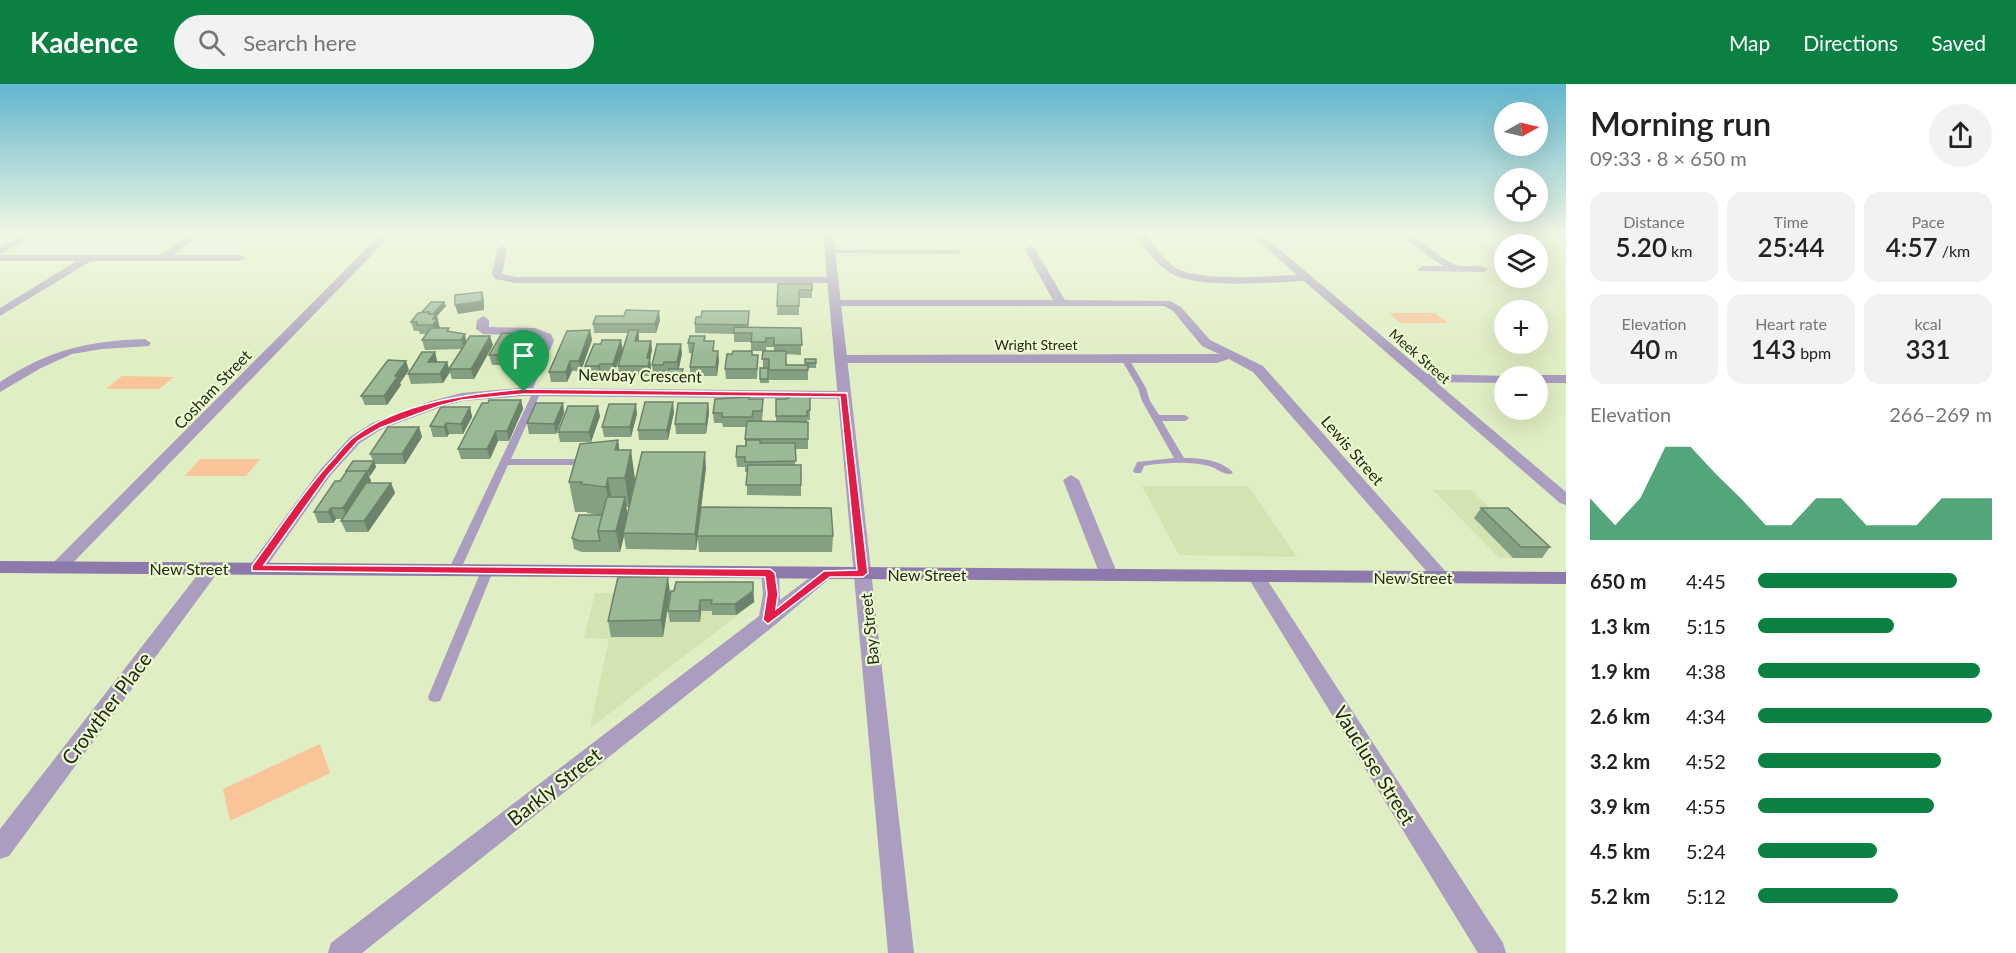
<!DOCTYPE html>
<html lang="en">
<head>
<meta charset="utf-8">
<style>
	body { margin:0; font-family:Lato,sans-serif; background:#f2f2f2; color:#222; height:100vh; display:flex; flex-direction:column; font-size:22px; white-space:nowrap }
	* { box-sizing:border-box; margin:0 }
	p { font-size:20px; color:#767676 }
	.icon { flex:none; width:33px; height:33px; fill:none; stroke:currentColor; stroke-width:2; stroke-linecap:round; stroke-linejoin:round }
	.map { position:relative; flex:1; overflow:hidden }
	.drawer { display:flex; flex-direction:column; background:#fff; width:450px }
	.drawer>* { flex:none }
	.needle { width:39px; rotate:82deg }
	.fabs { position:absolute; left:1494px; top:18px; display:grid; gap:12px }
	.fabs a { display:grid; place-items:center; width:54px; height:54px; border-radius:50%; background:#fff; box-shadow:0 6px 24px #0002; font-size:30px }
	.pin { position:absolute; display:grid; place-items:center; width:51px; height:51px; color:#fff; margin:-62px -26px; border-radius:50% 50% 50% 0; rotate:-45deg; box-shadow:0 0 6px #0007 }
	.pin .icon { rotate:45deg }
	.round { display:grid; place-items:center; flex:none; width:63px; height:63px; border-radius:32px; background:#f2f2f2 }
	.head { display:flex; align-items:center; justify-content:space-between; height:102px; padding:0 24px }
	h1 { font-size:33px; font-weight:600; line-height:45px }
	.metrics { display:grid; grid-template-columns:repeat(3,1fr); gap:9px; height:102px; padding:6px 24px }
	.metrics div { display:grid; align-content:center; border-radius:15px; background:#f2f2f2; text-align:center }
	.metrics b { font-size:26px; font-weight:600 }
	.metrics small { font-size:16px; font-weight:400 }
	.metrics p { font-size:16px }
	.chart { height:168px; padding:12px 24px }
	.chart p { display:flex; justify-content:space-between }
	.chart svg { width:100%; height:108px; margin-top:6px; fill:#0b8043; opacity:.7 }
	ul { padding:0 24px; list-style:none; font-size:20px }
	li { display:grid; grid-template-columns:96px 72px 1fr; align-items:center; height:45px }
	li i { height:15px; border-radius:8px; background:#0b8043 }
	header { display:flex; align-items:center; gap:36px; box-sizing:border-box; height:84px; padding:0 30px; background:#0b8043; color:#fff }
	header strong { font-size:28px }
	nav { display:flex; gap:33px; margin-inline-start:auto; font-size:21px }
	.search { width:420px; height:54px; background:#f2f2f2; display:flex; align-items:center; gap:15px; box-sizing:border-box; padding:0 21px; border-radius:33px; color:#767676; font-size:22px }
	main { display:flex; flex:1; min-height:0 }
	.map>svg:first-child { display:block }
	.built { fill:#d3e3b2 }
	.green { fill:#f9c598 }
	.lines { fill:none; stroke-linecap:round; stroke-linejoin:round }
	.service { fill:#aa9dbf; fill-rule:evenodd }
	.minor { fill:#aa9dbf; fill-rule:evenodd }
	.tertiary { fill:#aa9dbf; fill-rule:evenodd }
	.secondary { fill:#8d79ab; fill-rule:evenodd }
	.wall { fill:#859f82 }
	.shaded-wall { fill:#6c826a }
	.building { fill:#9bb997; stroke:#6c826a; stroke-width:1.5 }
	.route { fill:#e11d48; stroke:#fff; stroke-width:1.5; fill-rule:evenodd }
	.labels { text-anchor:middle; dominant-baseline:central; stroke-width:4.5; stroke-linejoin:round; paint-order:stroke }
	.far-street-label { font-size:14px; fill:#232818; stroke:#edfbd0 }
	.street-label { font-size:16px; fill:#232818; stroke:#edfbd0 }
	.near-street-label { font-size:20px; fill:#232818; stroke:#edfbd0 }
</style>
</head>
<body>
<header>
<strong>Kadence</strong>
<div class="search"><svg class="icon" aria-label="search" viewBox="0 0 24 24"><circle cx="10" cy="10" r="6"/><path d="M15 15l6 6"/></svg>Search here</div>
<nav><a>Map</a><a>Directions</a><a>Saved</a></nav>
</header>
<main>
<div class="map">
<svg width="1566" height="869" viewBox="0 0 1566 869">
	<rect width="100%" height="100%" fill="#e0eec3"/>
	<path class="built" d="M1142 402H1248L1297 473 1179 471Z
		M1433 406H1471L1542 474H1499Z
		M755 508V518L590 644 609 555 584 554 595 509Z"/>
	<path class="green" d="M1389 229H1435L1448 239H1400Z
		M122 292 174 293 159 305H106Z
		M200 375H260L246 392H185Z
		M320 660 330 689 230 737 223 705Z"/>
	<g class="lines">
		<path class="service" d="M830 166H958L961 168 958 170 828 169V167Z
			M1122 273H1125L1129 275 1146 304 1150 317 1159 331H1185L1189 334 1185 337H1162L1184 374C1201 374 1220 376 1233 388L1231 390C1223 391 1217 384 1209 382 1189 377 1168 379 1149 381L1144 382 1141 389H1135L1133 387 1137 378 1174 374 1142 317 1138 304 1121 275Z
			M537 305 541 308 511 375H590L595 378 590 381H508L460 487 458 490H450L448 487 533 308Z
			M487 483 491 484 493 487 442 613 440 617 435 618 430 617 428 613 481 487 483 484Z"/>
		<path class="minor" d="M25 149H38L0 170V163Z
			M192 149H204L173 171H241L246 174 241 177H91L0 232V224L77 177H0V171H160Z
			M382 149H393L65 487H53L50 483 53 479Z
			M1134 149H1144C1154 161 1163 176 1176 184 1200 198 1267 192 1297 191L1249 149H1260L1427 290 1509 292H1504V299L1436 298 1566 408V421L1560 419 1304 197C1270 198 1197 206 1169 188 1155 180 1144 162 1134 149Z
			M1396 149C1420 149 1434 172 1456 181 1466 185 1479 178 1488 185L1483 188 1419 187 1418 185 1423 182H1443Z
			M502 162 507 165 502 190 516 193H832L837 196 832 199H516L495 195 492 190 497 165Z
			M1030 162 1035 165 1065 216 1170 217 1181 223 1210 256 1263 282 1447 489 1450 493 1447 497H1435L1253 288 1229 275 1217 279H841L835 275 841 271 1219 270 1202 262 1173 227 1164 222H835L829 219 835 216H1053L1025 165Z
			M483 232 489 236V243L535 244 551 250 554 257 533 304 844 307 851 311 844 315 524 312 463 317 441 323 382 345 360 359 330 392 262 489H250L247 485 250 481 320 386 350 353 372 339 431 317 462 309 519 304 541 255 533 252 483 250 476 245 477 236Z
			M145 255 151 259 149 262 102 265 72 270 41 284 0 308V298C49 266 87 257 145 255Z
			M1538 291H1566V299H1538V292H1533Z
			M1071 391 1079 396 1118 491 1115 495H1103L1100 491 1063 396Z
			M212 478 218 480 221 484 218 488 9 772 0 775V745L206 480Z
			M770 483 776 485 779 489 780 516 821 485H833L836 489 775 541 362 869H328L331 859 759 532 763 510 761 489 764 485Z
			M1256 486 1262 488 1503 859 1506 869H1478L1247 492 1250 488Z"/>
		<path class="tertiary" d="M823 149H833L914 869H888Z"/>
		<path class="secondary" d="M0 477 1566 488V500L0 489Z"/>
	</g>
	<path class="wall" d="M778 200H812V214H799V231H777Z
		M444 218 446 222 437 232 439 244 451 248 467 258 493 261 474 295H452L449 285 462 265 425 266 422 256 427 250H420L419 247H414L411 238 422 228Z
		M660 236 656 249H639V257H651L652 266 650 275 651 284 649 292H619L618 282 628 249H594L593 240Z
		M749 236 748 243 801 244V271L786 270V281H805V275H816V284H808V296H769L768 285 769 299H760V284H763V267H774V263H766V267H752V271H758L757 295H726L725 285 732 270 751 267V258H734V250L695 249V240Z
		M590 246 592 256 581 287H572L567 298H551L549 288Z
		M527 250 529 259 525 266H520L512 281H492L489 271Z
		M705 252V257L715 267 719 276 717 292H690V283L692 269H689L688 259Z
		M621 256 614 289H601L600 292H587L585 282 601 260Z
		M435 268 437 277V278H447L450 288 443 299 411 300 408 290Z
		M682 269 679 285H683V290L682 297H668L667 292 668 287H665L664 291H653L652 281Z
		M409 286 400 299 401 301 387 321H365L361 312Z
		M749 315 763 325 762 337H753L776 338V315L810 326V336H807V338H808V365H795V381H801V412L747 411V388H745V383H737L736 373 745 362 746 343H723L722 339H714L713 329Z
		M521 316 523 325 509 357H498L490 375H461L458 365Z
		M563 319 564 329 556 350H529L527 339Z
		M708 319 709 329 706 350H676L675 340Z
		M470 323 472 333 463 350H449L447 353H433L430 342Z
		M674 328 668 356H639L638 346Z
		M637 330 631 353H604L602 343Z
		M600 332 591 358H560L558 348Z
		M419 343 422 353 405 380H375L376 383 370 392H369L371 397 370 399H391L395 409 368 448H346L341 437 343 435H336L333 439H318L314 428 340 397 347 388 346 387 373 377 370 370Z
		M618 356 619 366 635 395 629 423H626L627 432 706 384 701 423 833 452 832 468H699L698 454 696 466 626 465 624 452 620 468H582L574 465 572 454 599 431 587 429V428H575L569 398Z
		M1481 424 1550 463 1542 474H1513L1474 434Z
		M753 498 754 518 736 531H712V527H701L700 538H670L668 527Z
		M670 509 663 553H611L608 537Z"/>
	<path class="shaded-wall" d="M482 208 484 216V226L458 230 455 221Z
		M444 218 446 222 437 232 440 244 435 250 433 241 432 231Z
		M659 227 660 236 656 249 655 240Z
		M590 246 592 256 581 287 579 277Z
		M638 246 639 255 636 266 635 257Z
		M465 250 467 260 464 265 461 256Z
		M527 250 529 259 525 266 523 257Z
		M490 252 493 261 474 295 471 285Z
		M621 256 623 266 614 289 613 280Z
		M518 257 520 266 512 281 510 271Z
		M651 257 652 266 650 275 651 284 649 292 647 274Z
		M681 260 682 269 678 287 677 278Z
		M718 267 719 276 717 292 716 283Z
		M435 268 437 277 431 288 428 278Z
		M406 277 409 286 400 299 401 301 387 321 384 312 395 292Z
		M570 277 572 287 567 298 566 288Z
		M447 278 450 288 443 299 440 290Z
		M600 280 601 289 600 292 598 282Z
		M521 316 523 325 509 357 507 347Z
		M673 318 674 328 668 356 667 346Z
		M563 319 564 329 556 350 554 340Z
		M708 319 709 329 706 350V340Z
		M636 320 637 330 631 353 630 343Z
		M598 322 600 332 591 358 589 348Z
		M470 323 472 333 463 350 461 340Z
		M446 339 449 350 447 353 444 343Z
		M419 343 422 353 405 380 402 370Z
		M496 347 498 357 490 375 487 365Z
		M618 356 622 385 620 395 615 366Z
		M631 366 635 395 629 423 625 394Z
		M705 368 706 384 696 466 695 450Z
		M374 377 376 383 370 392 368 387Z
		M367 387 371 397 348 435 343 424Z
		M608 394 613 423 611 433 606 403Z
		M391 399 395 409 368 448 364 437Z
		M625 413 628 434 623 449 624 452 620 468 616 447Z
		M331 424 336 435 333 439 328 428Z
		M668 493 670 509 663 553 661 536Z
		M753 507 754 518 736 531 735 520Z
		M700 516 701 527 700 538 699 527Z"/>
	<path class="building" d="M778 200H812V206H799V222H777Z
		M482 208V217L455 221V211Z
		M431 218H444L433 230H430L429 228H422Z
		M626 226 659 227 655 240H593L596 232H624Z
		M702 227H749L748 241 695 240 696 233H701Z
		M429 228 428 230H436L433 235H437L433 241H417V238H411L418 229Z
		M734 243 801 244 802 261H774V254H766V258H751L752 249H734Z
		M431 244H449L447 247 465 250 461 256H422Z
		M590 246 579 277H570L566 288H549L567 247Z
		M629 246H638L635 257H651L647 274H650L648 282H618Z
		M502 249 527 250 523 257H518L510 271H489Z
		M470 252H490L471 285H449Z
		M690 252H705L704 257H714L713 267H718L716 283H690L694 259H688Z
		M602 256H621L613 280H600L598 282H585L594 260H601Z
		M657 260H681L677 278H664L663 281H652Z
		M733 267H752V271H758L757 285H725L727 270H732Z
		M763 267H786V281H808V286H769V275H762Z
		M422 268H435L428 278H447L440 290H408Z
		M805 275H816V279H805Z
		M388 276 406 277 395 292H398L384 312H361Z
		M760 284H768V295H760Z
		M669 285H683L681 292H667Z
		M792 312H810V326L807 327V332H776V315H786Z
		M749 313V315H763L762 327H753L752 333H722V329H713L715 315Z
		M489 316H521L507 347H496L487 365H458L482 319H488Z
		M645 318H673L667 346H638Z
		M536 319H563L554 340 527 339Z
		M678 319H708L706 340H675Z
		M609 320H636L630 343H602Z
		M568 322H598L589 348H558Z
		M441 323H470L461 340 446 339 444 343 430 342Z
		M747 337 808 338V355H745Z
		M388 343H419L402 370H370Z
		M618 356 615 366H631L625 394H608L606 403 581 400 582 398H569L580 360Z
		M746 356H760V359H795L796 377 745 378V373H736L737 362H746Z
		M642 368H705L695 450 623 449Z
		M353 377H374L368 387H346Z
		M748 381H801V401H746Z
		M347 387H367L343 424H331L328 428H314L335 397H340Z
		M366 399H391L364 437H341Z
		M607 413H625L616 447H598Z
		M701 423 831 424 833 452H697Z
		M1481 424H1508L1550 463H1521Z
		M579 431H602L598 447 600 457H579L572 454Z
		M618 493H668L661 536 608 537Z
		M676 498H753V507L735 520H711L712 516H700L699 527H668L671 507H674Z"/>
	<linearGradient id="sky" x2="0" y2="1"><stop stop-color="#61b6ce"/><stop offset="0.55" stop-color="#f1f7e4"/><stop offset="1" stop-color="#f1f7e4" stop-opacity="0"/></linearGradient>
	<rect width="1566" height="271" fill="url(#sky)"/>
	<path class="route" d="M524 305 847 309 868 489 863 493H830L768 540 763 536 767 510 765 493 252 487V482C279 446 304 406 335 373 341 366 347 358 354 353 400 318 468 310 524 305ZM524 310 840 313 857 486 824 487 776 525 778 510 775 489 770 485 264 481 328 391 358 357 380 344 439 322 462 316Z"/>
	<g class="labels">
		<g class="far-street-label">
			<text x="1036" y="260">Wright Street</text>
			<text transform="translate(1420 272) rotate(41)">Meek Street</text>
		</g>
		<g class="street-label">
			<text transform="translate(640 291) rotate(1)">Newbay Crescent</text>
			<text transform="translate(212 305) rotate(-46)">Cosham Street</text>
			<text transform="translate(1353 366) rotate(49)">Lewis Street</text>
			<text x="189" y="484">New Street</text>
			<text x="927" y="490">New Street</text>
			<text x="1413" y="493">New Street</text>
			<text transform="translate(869 545) rotate(-96)">Bay Street</text>
		</g>
		<g class="near-street-label">
			<text transform="translate(106 624) rotate(-53)">Crowther Place</text>
			<text transform="translate(1375 681) rotate(58)">Vaucluse Street</text>
			<text transform="translate(554 702) rotate(-38)">Barkly Street</text>
		</g>
	</g>
</svg>
<div class="fabs">
<a><svg class="needle" viewBox="-14 -14 28 28"><path d="M0-13l5 13h-10z" fill="#e53935"/><path d="M0 13l5-13h-10z" fill="#767676"/></svg></a>
<a><svg class="icon" aria-label="locate" viewBox="0 0 24 24"><circle cx="12" cy="12" r="6"/><path d="M12 2v4M12 18v4M2 12h4M18 12h4"/></svg></a>
<a><svg class="icon" aria-label="layers" viewBox="0 0 24 24"><path d="M12 4l9 5-9 5-9-5zM3 14l9 5 9-5"/></svg></a>
<a>+</a>
<a>−</a>
</div>
<div class="pin" style="left:524px;top:308px;background:#1e9e55"><svg class="icon" aria-label="arrive" viewBox="0 0 24 24"><path d="M6 21V4h12l-3 4 3 4H6"/></svg></div>
</div>
<section class="drawer">
<div class="head"><div><h1>Morning run</h1><p>09:33 · 8 × 650 m</p></div><a class="round"><svg class="icon" aria-label="share" viewBox="0 0 24 24"><path d="M12 15V3M7 8l5-5 5 5M5 13v7h14v-7"/></svg></a></div>
<div class="metrics">
<div><p>Distance</p><b>5.20<small> km</small></b></div>
<div><p>Time</p><b>25:44</b></div>
<div><p>Pace</p><b>4:57<small> /km</small></b></div>
</div>
<div class="metrics">
<div><p>Elevation</p><b>40<small> m</small></b></div>
<div><p>Heart rate</p><b>143<small> bpm</small></b></div>
<div><p>kcal</p><b>331</b></div>
</div>
<div class="chart"><p><span>Elevation</span>266–269 m</p>
<svg viewBox="0 0 160 44" preserveAspectRatio="none"><path d="M0 44V27L10 38L20 27L30 6L40 6L50 17L60 27L70 38L80 38L90 27L100 27L110 38L120 38L130 38L140 27L150 27L160 27V44z"/></svg>
</div>
<ul>
<li><b>650 m</b>4:45<i style="width:85%"></i></li>
<li><b>1.3 km</b>5:15<i style="width:58%"></i></li>
<li><b>1.9 km</b>4:38<i style="width:95%"></i></li>
<li><b>2.6 km</b>4:34<i style="width:100%"></i></li>
<li><b>3.2 km</b>4:52<i style="width:78%"></i></li>
<li><b>3.9 km</b>4:55<i style="width:75%"></i></li>
<li><b>4.5 km</b>5:24<i style="width:51%"></i></li>
<li><b>5.2 km</b>5:12<i style="width:60%"></i></li>
</ul>
</section>
</main>
</body>
</html>
